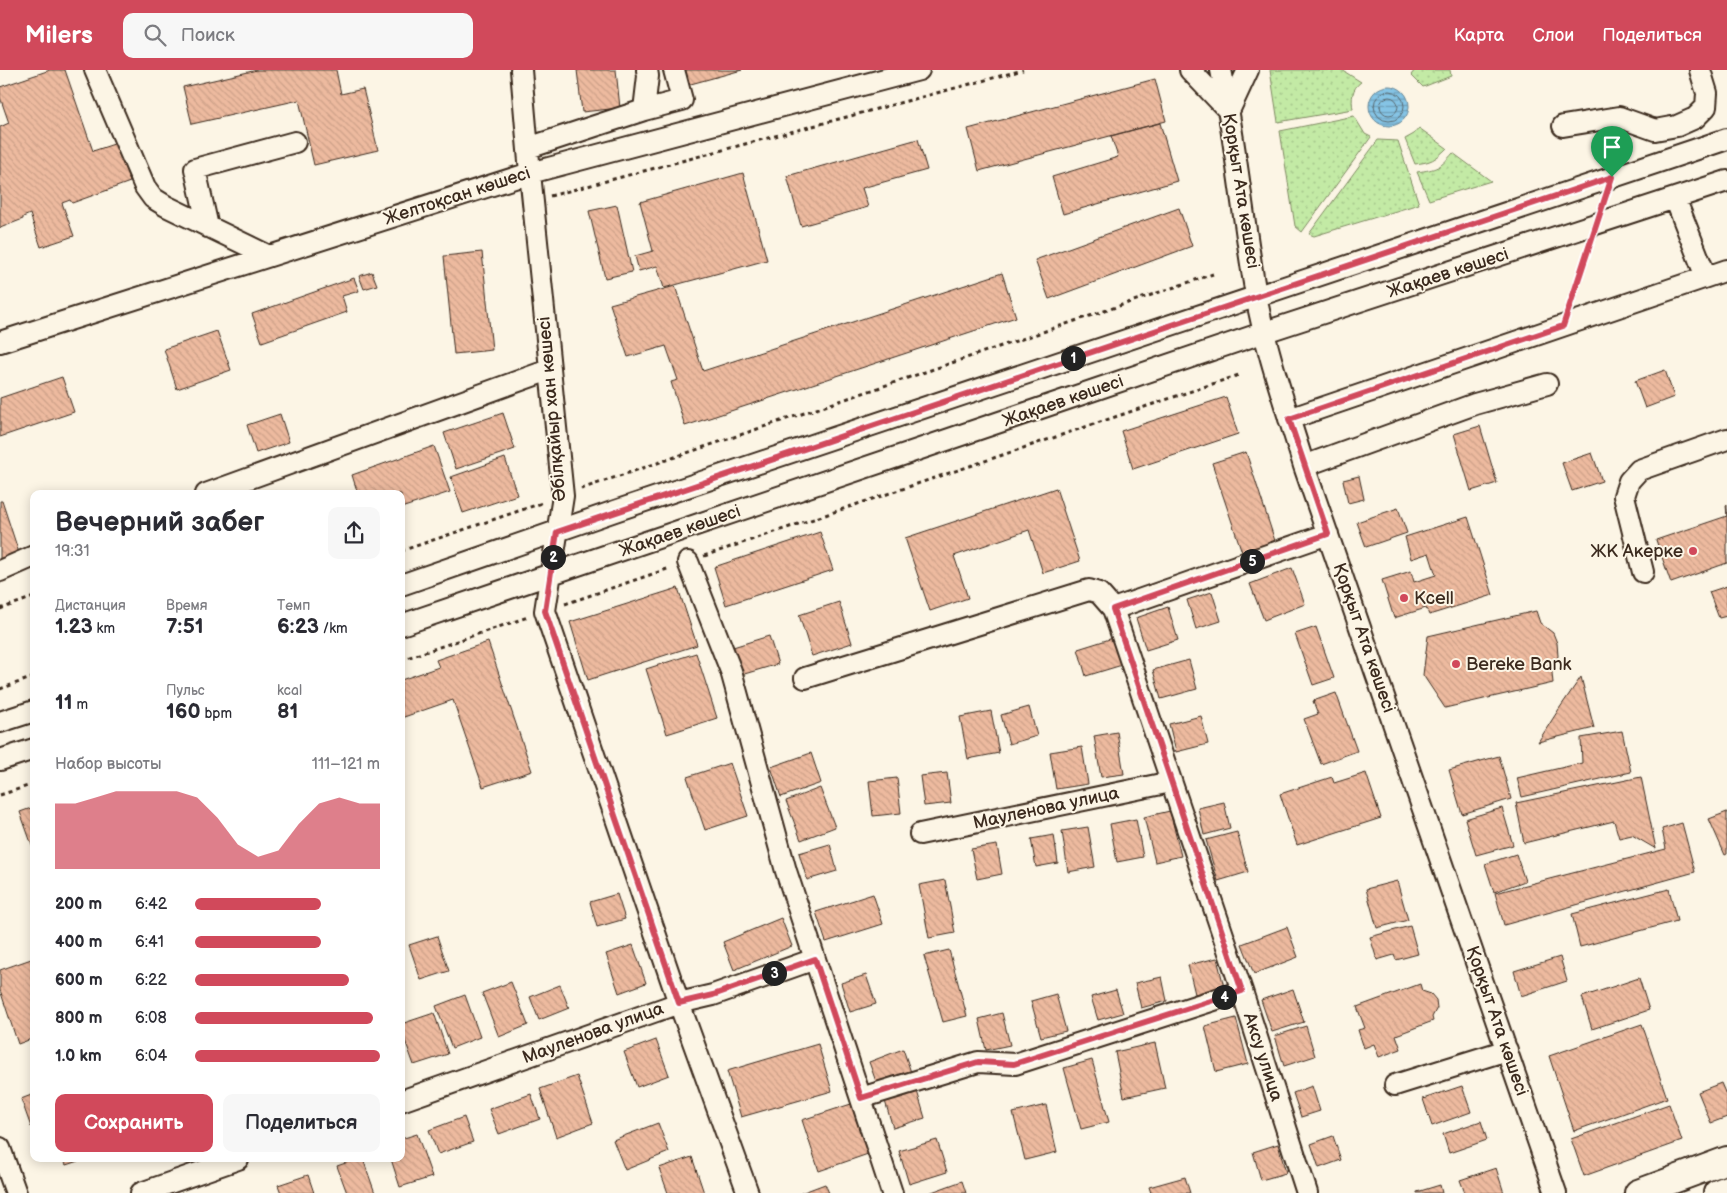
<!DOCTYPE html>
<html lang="ru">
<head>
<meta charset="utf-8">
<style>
	body { margin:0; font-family:"Balsamiq Sans",sans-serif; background:#f7f7f7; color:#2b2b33; height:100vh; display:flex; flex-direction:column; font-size:19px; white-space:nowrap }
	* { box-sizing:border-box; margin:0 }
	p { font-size:16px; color:#7c7c81 }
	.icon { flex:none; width:28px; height:28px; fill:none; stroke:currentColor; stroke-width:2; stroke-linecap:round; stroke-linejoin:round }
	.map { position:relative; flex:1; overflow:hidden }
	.side { position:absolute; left:30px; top:420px; width:375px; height:672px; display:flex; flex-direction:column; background:#fff; border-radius:10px; box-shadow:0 2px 12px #0003 }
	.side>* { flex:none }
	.pin { position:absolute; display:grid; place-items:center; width:42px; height:42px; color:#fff; margin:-51px -21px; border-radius:50% 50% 50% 0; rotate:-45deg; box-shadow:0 0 5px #0007 }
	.pin .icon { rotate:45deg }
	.km { position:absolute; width:25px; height:25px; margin:-12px; border-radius:50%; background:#222; color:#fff; font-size:14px; line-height:25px; text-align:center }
	.round { display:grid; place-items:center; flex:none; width:52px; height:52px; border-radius:10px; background:#f7f7f7 }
	.headline { display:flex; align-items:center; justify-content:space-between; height:85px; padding:0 25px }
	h1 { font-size:28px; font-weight:700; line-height:38px }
	.figures { display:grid; grid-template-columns:repeat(3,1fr); gap:8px; height:85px; padding:5px 25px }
	.figures div { display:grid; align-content:center }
	.figures b { font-size:21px; font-weight:700 }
	.figures small { font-size:14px; font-weight:400 }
	.figures p { font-size:14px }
	.chart { height:140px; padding:10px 25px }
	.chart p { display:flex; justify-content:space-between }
	.chart svg { width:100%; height:90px; margin-top:5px; fill:#d1495b; opacity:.7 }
	.cta { display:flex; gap:10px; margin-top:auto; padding:10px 25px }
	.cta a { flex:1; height:58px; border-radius:10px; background:#d1495b; color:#fff; font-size:20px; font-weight:700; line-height:58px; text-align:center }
	.cta a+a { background:#f7f7f7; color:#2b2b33 }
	ul { padding:0 25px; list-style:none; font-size:16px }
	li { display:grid; grid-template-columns:80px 60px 1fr; align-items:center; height:38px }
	li i { height:12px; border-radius:6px; background:#d1495b }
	header { display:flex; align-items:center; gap:30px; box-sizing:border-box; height:70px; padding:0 25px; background:#d1495b; color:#fff }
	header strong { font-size:24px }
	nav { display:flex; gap:28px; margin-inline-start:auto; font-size:18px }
	.search { width:350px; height:45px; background:#f7f7f7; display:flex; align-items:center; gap:12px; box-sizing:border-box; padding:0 18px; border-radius:10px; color:#7c7c81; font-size:19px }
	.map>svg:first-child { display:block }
	.grass { fill:url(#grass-dots); stroke:#7f8a62 }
	.water { fill:url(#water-rules); stroke:#678695 }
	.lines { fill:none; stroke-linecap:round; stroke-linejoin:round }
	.shore { stroke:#59686e; stroke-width:1 }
	.building { fill:url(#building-back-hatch); stroke:#3b2a1e }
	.minor-casing { stroke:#3b2a1e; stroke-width:24 }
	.major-casing { stroke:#3b2a1e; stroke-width:30 }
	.path { stroke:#3b2a1e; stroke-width:3; stroke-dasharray:4 4; stroke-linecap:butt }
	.minor { stroke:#fcf5e5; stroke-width:20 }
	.major { stroke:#fcf5e5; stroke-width:26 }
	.route-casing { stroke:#fff; stroke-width:10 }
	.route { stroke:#d1495b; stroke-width:6 }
	.poi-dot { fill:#d1495b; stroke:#fcf5e5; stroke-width:2 }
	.labels { text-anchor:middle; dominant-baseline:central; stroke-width:4; stroke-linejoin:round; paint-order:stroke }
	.street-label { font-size:18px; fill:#3b2a1e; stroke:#fcf5e5 }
	.poi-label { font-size:18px; fill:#3b2a1e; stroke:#fcf5e5; text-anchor:start }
</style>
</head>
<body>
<header>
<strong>Milers</strong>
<div class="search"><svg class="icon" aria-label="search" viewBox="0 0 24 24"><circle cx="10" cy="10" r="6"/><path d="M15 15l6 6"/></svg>Поиск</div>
<nav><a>Карта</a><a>Слои</a><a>Поделиться</a></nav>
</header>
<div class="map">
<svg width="1727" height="1123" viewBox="0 0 1727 1123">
	<defs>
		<pattern id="grass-dots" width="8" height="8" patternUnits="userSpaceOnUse" patternTransform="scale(1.25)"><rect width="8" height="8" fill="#c3eaa5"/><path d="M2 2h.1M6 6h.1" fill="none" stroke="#a8c98e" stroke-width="1.8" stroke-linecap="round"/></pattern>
		<pattern id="water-rules" width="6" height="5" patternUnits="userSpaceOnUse" patternTransform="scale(1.25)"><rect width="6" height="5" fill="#85c4e5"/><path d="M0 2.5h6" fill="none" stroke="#6e9fb9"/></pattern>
		<pattern id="building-back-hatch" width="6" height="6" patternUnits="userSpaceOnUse" patternTransform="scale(1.25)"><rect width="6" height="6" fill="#edba9f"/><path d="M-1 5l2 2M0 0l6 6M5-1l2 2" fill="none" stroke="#cca088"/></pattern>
	</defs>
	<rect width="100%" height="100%" fill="#fcf5e5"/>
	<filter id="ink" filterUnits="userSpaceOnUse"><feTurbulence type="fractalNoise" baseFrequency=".02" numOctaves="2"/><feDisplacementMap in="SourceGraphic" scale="10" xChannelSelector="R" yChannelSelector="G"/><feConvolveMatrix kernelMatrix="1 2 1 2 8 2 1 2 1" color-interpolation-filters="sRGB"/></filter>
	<g filter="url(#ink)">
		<path class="grass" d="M1270 0H1342L1361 12C1352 18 1351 29 1353 39L1278 52Z
			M1415 0H1450L1451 6 1423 17 1411 5Z
			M1354 46 1365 64 1371 67 1302 162 1295 156 1280 61Z
			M1419 58 1447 78C1435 90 1431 92 1415 94L1405 69 1414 64Z
			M1378 70 1398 71 1419 134 1314 166 1309 164Z
			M1453 83 1491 111 1429 130 1417 102C1437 99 1440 98 1453 83Z"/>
		<path class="water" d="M1369 36a20 20 0 1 1 40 0a20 20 0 1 1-40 0Z"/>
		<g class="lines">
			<path class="shore" d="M1374 36a15 15 0 1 1 30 0a15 15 0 1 1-30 0Z
				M1380 36a9 9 0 1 1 18 0a9 9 0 1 1-18 0Z"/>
		</g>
		<path class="building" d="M50 0H65L93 81 117 73 130 112 72 133 70 130 62 133 74 166 41 177 30 144 23 147V149L0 158V57L9 53 0 27V17Z
			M257 0H336L341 24 363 19 378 80 314 95 299 30 192 54 183 17Z
			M577 0H616L620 38 582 42Z
			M683 0H742L687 15Z
			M1155 9 1166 51 979 101 968 59Z
			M1160 53 1177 111 1063 144 1052 107 1118 87 1111 66Z
			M918 69 927 100 862 118 868 137 801 156 787 106Z
			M743 103 767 190 664 218 657 196 639 201 635 186 653 181 640 132Z
			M617 135 632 202 605 208 589 141Z
			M1179 138 1192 176 1049 229 1035 190Z
			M482 182 492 280 454 284 444 186Z
			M372 202 377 215 364 219 359 206Z
			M1002 203 1016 247 685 356 671 312 678 310 666 276 628 287 610 234 675 216 703 301Z
			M354 208 359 221 342 226 347 242 262 272 252 244Z
			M217 261 231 300 177 319 164 279Z
			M1665 300 1674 327 1645 338 1635 311Z
			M62 307 74 342 0 367V328Z
			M1226 327 1238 364 1133 399 1121 361Z
			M503 343 515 379 456 399 444 363Z
			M280 344 289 372 256 383 247 355Z
			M1480 356 1497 413 1471 421 1454 364Z
			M434 376 450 422 401 438V424H358L352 405Z
			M1246 382 1276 474 1243 485 1212 393Z
			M1592 383 1602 411 1572 421 1562 393Z
			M505 388 517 425 463 443 451 407Z
			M1359 406 1364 429 1348 433 1343 410Z
			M1056 418 1080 491 1043 503 1029 460 954 486 968 528 930 541 905 468Z
			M0 431H2L20 486 0 493Z
			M1726 435H1727V493L1671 513 1656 470 1727 446Z
			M1398 438 1407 463 1366 477 1357 452Z
			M1468 447 1493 525 1429 545 1426 538 1394 548 1382 510 1411 501 1414 512 1436 505 1429 483 1411 489 1405 467Z
			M820 462 833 500 726 535 714 497Z
			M1292 498 1305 534 1264 550 1250 514Z
			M1727 516V546L1719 548 1709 522Z
			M678 518 697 575 588 610 570 552Z
			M1212 522 1221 551 1196 559 1187 530Z
			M839 532 852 573 812 586 799 545Z
			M1168 537 1178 570 1146 580 1136 548Z
			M1536 541 1540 553 1553 563 1557 573 1558 586 1552 603 1553 613 1445 638 1423 605 1428 566Z
			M1316 557 1334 608 1313 615 1295 564Z
			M769 566 778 594 741 605 733 577Z
			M1113 568 1122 595 1086 606 1078 579Z
			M488 572 532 701 483 717 453 630 401 648V610L439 597 436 590Z
			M696 583 717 648 667 664 646 599Z
			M1189 590 1197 619 1161 629 1153 600Z
			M1581 607 1594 658 1538 672 1559 639Z
			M1336 623 1357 681 1321 694 1304 649 1318 644 1313 631Z
			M1029 637 1037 666 1009 674 1001 645Z
			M991 641 999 683 968 689 960 647Z
			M1201 646 1208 674 1176 682 1169 654Z
			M1622 661 1631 702 1522 727 1517 708 1582 693 1581 668Z
			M1117 662 1124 704 1101 707 1094 666Z
			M1082 677 1088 714 1056 719 1050 682Z
			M811 683 821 713 781 727 771 697Z
			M1499 686 1511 729 1462 744 1449 700Z
			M730 693 748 746 705 760 687 707Z
			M947 703 951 733 924 736 920 706Z
			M1366 703 1381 748 1297 775 1280 724 1332 707 1334 713Z
			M1641 707 1656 779 1632 765 1619 768 1614 751 1524 773 1516 733Z
			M897 708 901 743 873 746 869 711Z
			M820 718 835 757 801 770 786 731Z
			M1224 732 1230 758 1204 765 1198 738Z
			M34 737V781L20 742Z
			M1502 738 1513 775 1476 785 1465 749Z
			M1170 741 1181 786 1155 792 1144 747Z
			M1727 742V784L1725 785 1709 749Z
			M1136 749 1143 787 1117 792 1110 754Z
			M1682 753 1695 802 1504 855 1495 823 1666 779 1662 759Z
			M1088 757 1095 797 1068 802 1062 761Z
			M1237 762 1248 802 1218 811 1206 770Z
			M1054 765 1058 793 1036 797 1031 769Z
			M830 774 837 801 807 810 799 783Z
			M997 775 1002 804 977 809 971 779Z
			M1516 784 1525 811 1494 822 1485 794Z
			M945 810 955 863 929 868 919 815Z
			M1397 811 1408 850 1377 858 1366 819Z
			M1669 819 1677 851 1580 877 1572 844Z
			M617 824 625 849 597 857 590 832Z
			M873 824 883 854 826 872 816 842Z
			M781 848 792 876 734 900 723 872Z
			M1410 856 1418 884 1396 890 1394 885 1377 890 1370 867Z
			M1287 857 1298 887 1254 904 1242 874Z
			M437 866 449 901 421 910 409 875Z
			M633 875 646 913 619 923 606 884Z
			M949 880 967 946 943 952 924 886Z
			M1560 887 1567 911 1521 926 1514 901Z
			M34 888V968L18 974 0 920V900Z
			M1217 888 1224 917 1195 924 1188 895Z
			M866 905 876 934 850 942 841 913Z
			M1162 907 1167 931 1141 938 1135 913Z
			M1639 908 1649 940 1592 959 1582 927Z
			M511 912 528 955 499 967 482 923Z
			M1420 914 1422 921 1431 924 1436 930 1437 938 1432 947 1433 951 1396 965 1401 979 1379 987 1374 974 1364 978 1358 960 1365 958 1357 937Z
			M560 915 569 938 539 950 530 927Z
			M1293 919 1304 952 1272 962 1261 930Z
			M1116 920 1123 943 1098 950 1091 927Z
			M1056 924 1066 961 1041 967 1031 931Z
			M465 925 480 967 452 978 436 936Z
			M434 943 448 984 414 995 401 959V954Z
			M1002 943 1010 975 986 980 979 949Z
			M1236 948 1248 994 1216 1002 1205 956Z
			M1642 954 1667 1028 1574 1061 1549 986Z
			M1306 956 1315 986 1284 996 1275 966Z
			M656 970 669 1005 637 1017 624 982Z
			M1155 973 1165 1018 1124 1027 1115 982Z
			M818 974 832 1021 741 1047 727 1001Z
			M903 979 913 1008 879 1020 869 992Z
			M1092 990 1109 1052 1081 1059 1064 998Z
			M577 1006 593 1053 556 1067 540 1019Z
			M1721 1013 1727 1027V1047L1711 1053 1698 1022Z
			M1312 1016 1320 1041 1301 1047 1293 1023Z
			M1462 1016 1471 1042 1432 1056 1423 1029Z
			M917 1021 925 1048 893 1058 885 1031Z
			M34 1024V1056L31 1057 21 1029Z
			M531 1024 540 1049 499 1064 489 1039Z
			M851 1034 868 1084 819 1101 802 1050Z
			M1669 1034 1682 1071 1584 1106 1571 1069Z
			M1046 1035 1057 1082 1025 1090 1013 1043Z
			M464 1047 473 1072 438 1084 429 1060Z
			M1481 1051 1487 1070 1449 1083 1443 1064Z
			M658 1053 669 1082 625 1100 613 1070Z
			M417 1064 432 1107 400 1117 391 1089H401V1069Z
			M1333 1066 1341 1090 1319 1098 1311 1074Z
			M937 1070 947 1102 909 1114 899 1081Z
			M1278 1074 1286 1103 1261 1110 1253 1082Z
			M692 1087 704 1123H668L659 1098Z
			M63 1089H84L66 1095Z
			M357 1089H363L375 1123H347L337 1096Z
			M1496 1098 1504 1123H1465L1460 1110Z
			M308 1105 314 1123H281L278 1115Z
			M1185 1107 1190 1123H1151L1149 1117Z
			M962 1111 966 1123H929Z
			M825 1114 829 1123H801Z
			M1440 1115 1442 1123H1417V1122Z"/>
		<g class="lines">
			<g class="minor-casing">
				<path id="minor" d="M95 0 145 117 153 128 166 136 269 186
					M521 0 530 103 563 426 545 541 679 933 748 1123
					M1190 0 1229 41 1248 0
					M1221 0C1236 74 1243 150 1256 225 1266 282 1287 340 1304 396L1556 1123
					M644 40 682 30 674 0
					M1563 56 1619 47 1655 60 1677 56 1695 48 1706 37 1707 23 1700 0
					M528 78 644 40 648 6 647 0
					M1675 128 1706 207
					M208 157 195 99 295 72
					M0 272 530 103 919 0
					M1289 349 1727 200
					M1304 396 1475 334 1547 314
					M206 424 549 300
					M688 492 731 601 786 801 892 1123
					M0 501 34 486
					M1643 502 1624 426 1629 411 1639 400 1727 369
					M401 515 615 441 1727 69
					M1113 539 1328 464
					M401 555 1265 262 1727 111
					M805 608 1089 520 1099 523 1113 539 1242 921 1307 1123
					M0 652 34 641
					M0 690 34 679
					M920 764 1171 712
					M1395 1015 1507 980
					M861 1028 978 992 1015 994 1242 921
					M401 1031 679 933 713 925 815 889
					M0 1078 16 1123
					M141 1123 238 1089"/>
			</g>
			<g class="major-casing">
				<path id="major" d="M1638 1123 1727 1090
					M1717 1123 1727 1119"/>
			</g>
			<path class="path" d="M550 126 1023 0
				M1570 234 1589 176
				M581 419 1213 204
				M273 424 277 422 278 424
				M401 481 542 433
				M704 486 1239 305
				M565 534 670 498
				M0 539 34 527
				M401 590 528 547
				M0 619 34 607
				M0 725 34 714"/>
			<use href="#minor" class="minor"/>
			<use href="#major" class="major"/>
		</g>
	</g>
	<g class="lines" filter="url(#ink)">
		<g class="route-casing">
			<path id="route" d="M1612 107 1563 256 1289 349 1328 464 1113 539 1242 921 1014 994 978 992 861 1028 815 889 713 925 679 933 545 541 557 462Z"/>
		</g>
		<use href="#route" class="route"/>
	</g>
	<g class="poi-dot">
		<circle cx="1693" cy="481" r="5"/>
		<circle cx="1404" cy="528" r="5"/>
		<circle cx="1456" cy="594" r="5"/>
	</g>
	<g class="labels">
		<g class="street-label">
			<text transform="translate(1241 121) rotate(81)">Қорқыт Ата көшесі</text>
			<text transform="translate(457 126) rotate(-18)">Желтоқсан көшесі</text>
			<text transform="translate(1448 203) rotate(-18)">Жақаев көшесі</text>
			<text transform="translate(1063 331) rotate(-19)">Жақаев көшесі</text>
			<text transform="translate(552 339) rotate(-95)">Әбілқайыр хан көшесі</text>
			<text transform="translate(680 461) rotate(-19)">Жақаев көшесі</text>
			<text transform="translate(1364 568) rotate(71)">Қорқыт Ата көшесі</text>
			<text transform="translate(1046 738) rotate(-12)">Мауленова улица</text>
			<text transform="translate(1497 951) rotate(71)">Қорқыт Ата көшесі</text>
			<text transform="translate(593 963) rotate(-20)">Мауленова улица</text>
			<text transform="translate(1263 987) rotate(72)">Аксу улица</text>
		</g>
		<g class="poi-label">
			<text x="1683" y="481" text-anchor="end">ЖК Акерке</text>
			<text x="1414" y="528">Kcell</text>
			<text x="1466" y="594">Bereke Bank</text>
		</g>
	</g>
</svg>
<div class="pin" style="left:1612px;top:107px;background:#1e9e55"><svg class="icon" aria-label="arrive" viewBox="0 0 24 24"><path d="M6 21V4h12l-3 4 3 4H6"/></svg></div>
<b class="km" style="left:1073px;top:288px">1</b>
<b class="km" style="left:553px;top:487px">2</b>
<b class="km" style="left:774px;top:903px">3</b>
<b class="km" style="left:1224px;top:927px">4</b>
<b class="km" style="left:1252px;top:491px">5</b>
<section class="side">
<div class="headline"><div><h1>Вечерний забег</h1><p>19:31</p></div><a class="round"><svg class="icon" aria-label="share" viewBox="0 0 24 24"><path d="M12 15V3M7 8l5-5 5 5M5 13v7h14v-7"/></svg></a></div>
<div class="figures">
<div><p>Дистанция</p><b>1.23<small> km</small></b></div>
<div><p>Время</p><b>7:51</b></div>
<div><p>Темп</p><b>6:23<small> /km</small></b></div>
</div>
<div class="figures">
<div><b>11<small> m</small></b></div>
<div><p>Пульс</p><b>160<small> bpm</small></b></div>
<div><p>kcal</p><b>81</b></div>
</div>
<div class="chart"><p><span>Набор высоты</span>111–121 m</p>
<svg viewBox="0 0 160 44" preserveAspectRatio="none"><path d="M0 44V12L10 12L20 9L30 6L40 6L50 6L60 6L70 9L80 19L90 32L100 38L110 35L120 22L130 12L140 9L150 12L160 12V44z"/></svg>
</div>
<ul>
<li><b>200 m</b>6:42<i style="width:68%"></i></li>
<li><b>400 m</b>6:41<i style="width:68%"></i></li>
<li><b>600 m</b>6:22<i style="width:83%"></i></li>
<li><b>800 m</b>6:08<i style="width:96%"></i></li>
<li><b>1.0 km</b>6:04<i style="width:100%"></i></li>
</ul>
<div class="cta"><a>Сохранить</a><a>Поделиться</a></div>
</section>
</div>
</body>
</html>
